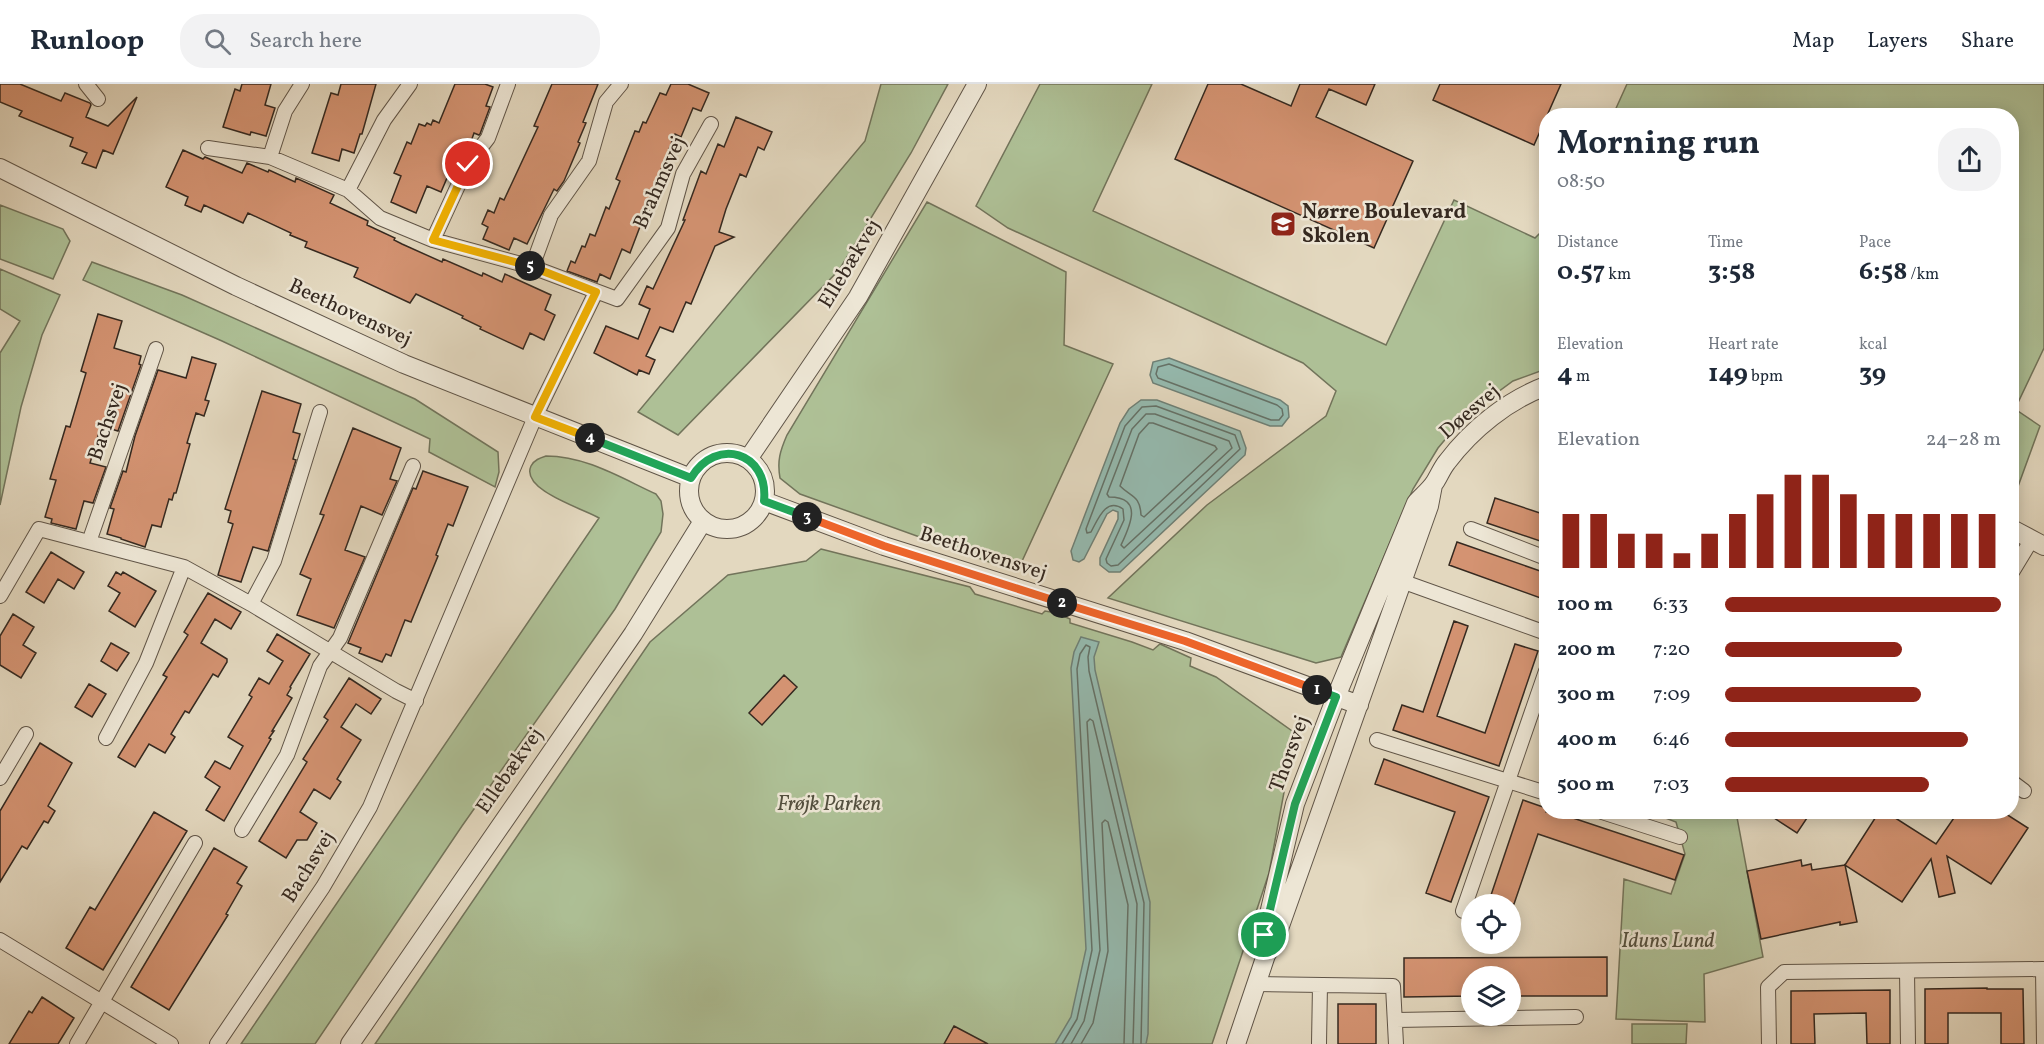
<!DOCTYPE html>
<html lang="en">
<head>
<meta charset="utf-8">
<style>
	body { margin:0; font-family:Vollkorn,serif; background:#f2f2f3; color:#1f2937; height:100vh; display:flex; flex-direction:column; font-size:22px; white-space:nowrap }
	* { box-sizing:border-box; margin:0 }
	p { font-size:20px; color:#747a83 }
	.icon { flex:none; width:33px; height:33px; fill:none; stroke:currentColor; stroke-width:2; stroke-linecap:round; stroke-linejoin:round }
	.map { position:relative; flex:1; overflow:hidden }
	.sheet { position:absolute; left:1539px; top:24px; width:480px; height:711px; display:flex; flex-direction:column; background:#fff; border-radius:24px; box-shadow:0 3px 15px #0003 }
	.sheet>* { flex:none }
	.tools { position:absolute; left:1461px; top:810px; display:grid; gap:12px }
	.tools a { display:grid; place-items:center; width:60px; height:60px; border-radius:50%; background:#fff; box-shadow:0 3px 15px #0003; font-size:30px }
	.pin { position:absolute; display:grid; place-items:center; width:51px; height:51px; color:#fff; margin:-26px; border:3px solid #fff; border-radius:50%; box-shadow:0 2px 6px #0007 }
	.km { position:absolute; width:30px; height:30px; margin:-15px; border-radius:50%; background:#222; color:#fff; font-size:16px; line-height:30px; text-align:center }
	.round { display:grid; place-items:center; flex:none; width:63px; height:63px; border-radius:24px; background:#f2f2f3 }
	.summary { display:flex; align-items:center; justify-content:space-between; height:102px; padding:0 18px }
	h1 { font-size:33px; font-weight:700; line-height:45px }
	.metrics { display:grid; grid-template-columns:repeat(3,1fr); gap:9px; height:102px; padding:6px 18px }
	.metrics div { display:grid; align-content:center }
	.metrics b { font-size:26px; font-weight:700 }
	.metrics small { font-size:16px; font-weight:400 }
	.metrics p { font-size:16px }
	.chart { height:168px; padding:12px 18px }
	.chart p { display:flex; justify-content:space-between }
	.chart svg { width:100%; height:108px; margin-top:6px; stroke:#8f2418; stroke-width:6 }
	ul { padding:0 18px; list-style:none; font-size:20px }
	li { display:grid; grid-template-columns:96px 72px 1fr; align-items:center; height:45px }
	li i { height:15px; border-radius:8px; background:#8f2418 }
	header { display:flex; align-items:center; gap:36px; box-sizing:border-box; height:84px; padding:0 30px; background:#fff; border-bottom:2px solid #e0e1e3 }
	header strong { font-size:28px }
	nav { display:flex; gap:33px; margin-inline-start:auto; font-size:21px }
	.search { width:420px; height:54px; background:#f2f2f3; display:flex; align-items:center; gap:15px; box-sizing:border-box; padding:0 21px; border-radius:24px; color:#747a83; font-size:22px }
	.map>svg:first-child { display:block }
	.green { fill:#aec096; stroke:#72745b; stroke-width:1.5 }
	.water { fill:#95baaf; stroke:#6f8076; stroke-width:1.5 }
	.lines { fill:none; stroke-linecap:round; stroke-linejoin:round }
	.shore { stroke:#657268; stroke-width:1.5 }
	.building { fill:#d49372; stroke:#352920; stroke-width:1.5 }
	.minor-casing { stroke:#605548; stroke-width:16 }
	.tertiary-casing { stroke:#605548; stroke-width:20 }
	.minor { stroke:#ede6d5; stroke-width:14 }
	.tertiary { stroke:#ede6d5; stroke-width:18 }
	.split-1-casing { stroke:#fff; stroke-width:12 }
	.split-2-casing { stroke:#fff; stroke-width:12 }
	.split-3-casing { stroke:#fff; stroke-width:12 }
	.split-4-casing { stroke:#fff; stroke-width:12 }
	.split-5-casing { stroke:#fff; stroke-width:12 }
	.split-6-casing { stroke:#fff; stroke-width:12 }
	.split-1 { stroke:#22a559; stroke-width:8 }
	.split-2 { stroke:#f0652b; stroke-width:8 }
	.split-3 { stroke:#f0652b; stroke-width:8 }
	.split-4 { stroke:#22a559; stroke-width:8 }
	.split-5 { stroke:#f5b400; stroke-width:8 }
	.split-6 { stroke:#f5b400; stroke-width:8 }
	.labels { text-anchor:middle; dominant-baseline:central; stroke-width:5; stroke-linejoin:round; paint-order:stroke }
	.street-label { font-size:21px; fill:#352920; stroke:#ede6d5 }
	.poi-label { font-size:21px; font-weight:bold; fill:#352920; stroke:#ede6d5; text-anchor:start }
	.park-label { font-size:21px; font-style:italic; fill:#534f3e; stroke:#ede6d5 }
</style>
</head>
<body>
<header>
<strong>Runloop</strong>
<div class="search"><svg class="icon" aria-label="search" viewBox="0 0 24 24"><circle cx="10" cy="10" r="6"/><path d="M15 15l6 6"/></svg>Search here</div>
<nav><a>Map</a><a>Layers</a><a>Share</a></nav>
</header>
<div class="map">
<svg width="2044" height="960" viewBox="0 0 2044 960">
	<rect width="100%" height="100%" fill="#e3d8bf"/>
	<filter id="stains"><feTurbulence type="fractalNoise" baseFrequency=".00333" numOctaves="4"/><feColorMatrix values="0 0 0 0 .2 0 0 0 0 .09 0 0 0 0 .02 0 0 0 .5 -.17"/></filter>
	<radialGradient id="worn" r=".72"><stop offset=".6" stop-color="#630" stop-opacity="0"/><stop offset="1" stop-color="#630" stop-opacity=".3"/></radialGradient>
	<path class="green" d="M881 0H948L911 69 839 186 678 351 638 328 865 57Z
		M1040 0H1152L1093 127 1386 261 1454 116 1535 154 1546 143V285L1513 297 1464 333 1438 364 1413 405 1341 573 1316 579 1108 514 1207 421 1326 332 1336 307 1303 279 1008 144 976 122Z
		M1627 0H2044V264L2015 325 2040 342 2012 419V32L1613 31Z
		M927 118 1066 188 1064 261 1113 280 1017 488 800 410 780 394C777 377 780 367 787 351Z
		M0 121 63 145 70 157 53 195 0 175Z
		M92 178 182 211 415 315 498 368 499 388 495 403 429 368 430 355 222 257 83 196Z
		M0 185 60 211 42 251 21 323 0 421V269L20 237 0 225Z
		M546 372C586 372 621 394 656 410L661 417 663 430 661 448 615 525 462 742 315 960H241L599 434C584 425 520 406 531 382 534 376 540 374 546 372Z
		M821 465 970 503 975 510 1042 530 1045 527 1057 529 1070 535V539L1132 558 1153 566 1160 560 1191 574 1190 582 1216 593 1295 649 1269 789 1212 960H375L650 558 728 491 806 477Z
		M1650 728H1736L1763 873 1704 890 1705 938 1616 935 1624 795 1671 810 1685 770 1676 738Z
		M1632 940H1687L1686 960H1632Z"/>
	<path class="water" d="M1169 274 1280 316 1288 322 1289 333 1282 342H1270L1153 299 1150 291 1153 278Z
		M1141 316H1157L1240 347 1246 364 1245 371 1120 488H1109L1100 481V474L1118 435V428L1113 426 1107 430 1084 475 1079 478 1073 476 1071 467 1120 339 1129 325Z
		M1081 553 1099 558 1094 573 1095 586 1150 818 1148 950 1146 960H1055L1071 933 1086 865 1071 584 1074 568Z"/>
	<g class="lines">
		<path class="shore" d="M1169 280 1277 321 1282 325 1283 331 1279 336H1271L1158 294 1156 290 1158 283Z
			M1142 323 1156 322 1235 351 1240 365 1118 481 1111 482 1107 479 1106 475 1124 436 1123 425C1106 413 1098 435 1091 448L1087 449 1086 445 1125 342Z
			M1146 330H1155L1229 357 1232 364 1124 464 1121 461C1130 442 1144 413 1109 413L1107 410 1132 345Z
			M1149 339H1153L1215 362 1217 365 1144 433 1141 431C1140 411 1131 413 1120 402L1139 350Z
			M1062 960 1077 935 1092 866 1077 585 1080 570 1086 561 1090 563 1088 573 1089 587 1144 819 1141 960
			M1071 960 1084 937 1100 866 1087 638 1090 635 1093 637 1137 820 1133 960
			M1081 960 1093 939 1108 867 1102 739 1105 736 1108 738 1128 821 1124 960"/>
	</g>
	<path class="building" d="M0 0H20L61 17 65 9 90 19 91 21 86 33 108 42 137 13 113 70 103 66 96 84 82 79 87 69 70 62 73 54 19 32 22 27 0 18Z
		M242 0H271L265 21 275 24 266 52 251 48 250 51 223 43 235 5 240 7Z
		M341 0H376L362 50H360L354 69 342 65 339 77 312 69 331 9 338 11Z
		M455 0H485L493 3 486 22 490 23 480 50 479 51 474 49 468 66 465 69 462 68 453 88 450 87 441 108 427 102 416 129 391 118 401 92 394 89 407 58 411 60 419 40 425 42 427 39 431 41 433 36 439 39Z
		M552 0H598L583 38 586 39 578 58 580 59 564 97 557 107 554 105 527 160 514 154 509 166 483 155 488 143 482 140 488 126 494 129 500 114 504 116 538 43 534 42Z
		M671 0H688L709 9 701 27 693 24 681 53 675 50 647 121 651 122 644 141 641 140 630 169 622 165 610 195 600 190 597 198 567 187 571 177 575 179 582 162 585 163 590 150 595 152 606 123 609 125 620 97 616 95 635 47 639 48 643 38 646 39 660 9 666 11Z
		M1208 0H1241L1291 22 1300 0H1375L1366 21 1329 5 1316 33 1413 77 1374 164 1175 75Z
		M1440 0H1561L1534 61 1433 16Z
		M736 33 772 48 764 66 758 63 746 93 740 90 726 125 719 148 734 153 715 162 691 220 686 218 673 248 660 243 646 272 655 276 649 290 639 286 637 291 594 269 606 242 638 255 650 225 639 220 647 202 653 205 685 136H683L701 87 706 90 718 60 724 63Z
		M183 66 203 75 205 73 242 89 247 79 268 88 269 86 295 98 296 94 334 111 330 119 368 137 367 141 395 154 394 156 402 160 442 178 443 175 482 192 483 189 502 198 505 190 551 211 545 226 555 231 544 256 530 249 523 265 480 245 481 243 462 234 463 232 416 210 410 219 354 193 358 184 305 163 307 158 290 151 291 149 248 129 243 139 204 121 201 128 185 121 188 113 166 103Z
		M98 230 122 237 114 264 141 272 139 280 141 281 118 347 101 342 90 379 106 383 93 419 84 417 76 445 51 439 52 435 45 433 56 396 50 395 66 342 70 343 86 289 81 287Z
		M192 273 216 280 205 316 209 317 204 332 196 329 187 359 190 360 176 409H174L172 416 169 415 161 443 152 441 145 463 121 455V454L107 450 114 425 110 424 123 387 126 388 135 352 158 286 186 294Z
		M262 307 301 320 293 348 300 350 293 375 296 376 268 467 253 463 241 498 218 491 233 440 228 438 231 427 225 425Z
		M353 344 401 364 390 395 397 397 382 431 361 422 345 466 365 473 334 544 297 531 311 495 300 490 324 431 320 430Z
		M423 387 468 403 453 442 448 440 436 471 438 472 411 538 405 536 391 572 386 570 382 578 359 569 361 564 348 559 413 404 416 405Z
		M1495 414 1546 431V459L1487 439Z
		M1457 458 1546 489V516L1449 481Z
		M51 468 84 488 74 505 58 495 44 519 26 508Z
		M116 488 121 491 123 488 156 507 135 543 109 527 120 509 108 502Z
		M208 509 241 528 231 545 215 535 201 559 227 575V578L218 593 213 590 189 629 185 627 171 650 175 653 165 669 149 660 135 683 118 673 167 593 163 591 188 551 184 548Z
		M13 530 34 543 23 561 36 569 21 594 0 581V552Z
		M1454 537 1468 542 1437 632 1485 649 1515 560 1538 567 1499 682 1393 646 1402 621 1423 628Z
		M277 550 310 570 290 603 291 604 287 611 292 614 272 647H274L269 654 271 655 224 737 206 726 220 703 205 693 215 677 230 685 243 662 228 653 252 613 249 611 259 594 269 600 283 577 267 567Z
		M111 559 129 569 117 587 101 577Z
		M784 591 797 603 762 641 749 629Z
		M349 594 381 615 371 630 356 620 341 643 361 656 337 695 341 698 330 715 314 705 300 728 317 739 307 756H297L286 774 259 757 307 678 303 675 328 636 324 633Z
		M89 600 106 610 92 633 75 623Z
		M40 659 72 679 48 722 55 727 48 739 44 737 27 765 22 762 0 798V727Z
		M1384 675 1489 713 1451 818 1426 809 1455 728 1375 700Z
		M1523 716 1546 724V728H1555L1684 771 1675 796 1538 750 1514 820H1488Z
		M154 728 187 747 103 886 66 864 90 823 95 826Z
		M1765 728H1811L1797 749Z
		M1879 728H1886L1936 760 1958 728H2003L2028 744 1991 800 1947 772 1955 809 1939 813 1931 775 1902 818 1845 781 1857 838 1840 841V838L1761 855 1747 787 1801 776 1802 782 1811 780 1812 786 1845 781Z
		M214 764 247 783 237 799 242 802 226 830 228 831 169 926 131 903Z
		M1607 873V912H1510V892H1472V912L1404 913V874Z
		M1987 904V905H2023L2024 960H2001V929H1948V960H1925V905Z
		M1890 906V960H1867L1866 929 1814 930 1815 960H1791V907Z
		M42 913 74 934 58 960H9L29 927 32 929Z
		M1338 920H1376V960H1338Z
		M954 942 988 960H944Z"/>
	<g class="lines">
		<g class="minor-casing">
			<path id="minor" d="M86 0 98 15
				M208 64 270 73 348 106 380 134 433 156 532 183 617 215 668 144 683 90 711 40
				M270 73 285 27 302 0
				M348 106 384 36 410 0
				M433 156 468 80 488 54 508 0
				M532 183 551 131 589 77 606 18 621 0
				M1471 445 1546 474
				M89 458 156 265
				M2012 488 2032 455
				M1393 494 1546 549
				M0 512 39 445 184 483 251 520 396 607 416 617
				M251 520 274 477 320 328
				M106 654 146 579 184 483
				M1377 656 1546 709
				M0 694 26 650
				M2012 698 2024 707
				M1602 728 1680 753
				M242 746 287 671 320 582 340 554 413 382
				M1463 827 1546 587
				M0 856 171 960
				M1907 887 1908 960
				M1256 900 1393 902 1396 960
				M1396 936 1576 933
				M77 960 195 759
				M217 960 323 803 370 723 535 333 596 208
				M1319 960 1320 901
				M1769 960 1768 903 1784 888 2043 885 2044 960"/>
		</g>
		<g class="tertiary-casing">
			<path id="tertiary" d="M0 84 236 202 404 280 691 394
				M689 407a38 38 0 1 1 76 0a38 38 0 1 1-76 0Z
				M748 375 858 213 977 0
				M764 417 884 462 1185 557 1359 621
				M2012 445 2044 462
				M1266 871 1264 851 1295 720 1336 613 1416 419C1422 412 1430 406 1435 398 1439 392 1442 384 1447 378 1472 345 1508 316 1546 302
				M350 960 633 550 703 437
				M1236 960 1266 871 1275 856 1429 422 1433 401"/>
		</g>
		<use href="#minor" class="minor"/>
		<use href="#tertiary" class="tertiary"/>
	</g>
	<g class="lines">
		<g class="split-1-casing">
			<path id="split-1" d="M1264 851 1295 720 1336 613 1317 606"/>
		</g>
		<g class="split-2-casing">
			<path id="split-2" d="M1062 519 1185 557 1317 606"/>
		</g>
		<g class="split-3-casing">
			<path id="split-3" d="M807 433 884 462 1062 519"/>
		</g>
		<g class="split-4-casing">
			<path id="split-4" d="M590 354 691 394C716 352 769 368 764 417L807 433"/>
		</g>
		<g class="split-5-casing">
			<path id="split-5" d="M530 182 596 208 535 333 590 354"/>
		</g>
		<g class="split-6-casing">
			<path id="split-6" d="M468 80 433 156 530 182"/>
		</g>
		<use href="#split-1" class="split-1"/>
		<use href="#split-2" class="split-2"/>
		<use href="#split-3" class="split-3"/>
		<use href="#split-4" class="split-4"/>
		<use href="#split-5" class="split-5"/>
		<use href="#split-6" class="split-6"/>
	</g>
	<defs>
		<g id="school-square" transform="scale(1.35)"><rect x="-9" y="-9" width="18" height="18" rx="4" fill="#8f2418" stroke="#ede6d5"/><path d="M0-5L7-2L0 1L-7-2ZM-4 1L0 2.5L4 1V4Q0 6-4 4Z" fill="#fff"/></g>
	</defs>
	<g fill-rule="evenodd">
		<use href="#school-square" x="1283" y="140"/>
	</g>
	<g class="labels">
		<g class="street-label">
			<text transform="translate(660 99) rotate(-66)">Brahmsvej</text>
			<text transform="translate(850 180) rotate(-59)">Ellebækvej</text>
			<text transform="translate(350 229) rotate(25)">Beethovensvej</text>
			<text transform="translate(1470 328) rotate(-41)">Døesvej</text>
			<text transform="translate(108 338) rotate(-71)">Bachsvej</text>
			<text transform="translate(983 470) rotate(18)">Beethovensvej</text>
			<text transform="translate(1290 670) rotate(-70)">Thorsvej</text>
			<text transform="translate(510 687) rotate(-55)">Ellebækvej</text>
			<text transform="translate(309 783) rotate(-58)">Bachsvej</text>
		</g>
		<g class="poi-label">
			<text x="1302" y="128">Nørre Boulevard<tspan x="1302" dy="24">Skolen</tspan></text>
		</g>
		<g class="park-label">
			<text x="829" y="720">Frøjk Parken</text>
			<text x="1668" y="857">Iduns Lund</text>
		</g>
	</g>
	<rect width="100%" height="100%" filter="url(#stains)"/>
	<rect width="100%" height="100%" fill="url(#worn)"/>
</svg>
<div class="tools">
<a><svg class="icon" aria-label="locate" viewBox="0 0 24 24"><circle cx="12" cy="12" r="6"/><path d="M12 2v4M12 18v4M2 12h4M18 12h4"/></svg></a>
<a><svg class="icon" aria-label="layers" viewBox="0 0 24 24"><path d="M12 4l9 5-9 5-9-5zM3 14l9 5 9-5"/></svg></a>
</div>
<div class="pin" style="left:1264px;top:851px;background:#1e9e55"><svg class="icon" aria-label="arrive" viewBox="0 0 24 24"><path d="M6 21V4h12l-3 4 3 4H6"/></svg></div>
<div class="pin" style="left:468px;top:80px;background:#d93025"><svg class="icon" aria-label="check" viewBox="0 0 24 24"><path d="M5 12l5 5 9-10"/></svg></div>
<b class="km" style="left:1317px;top:606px">1</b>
<b class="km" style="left:1062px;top:519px">2</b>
<b class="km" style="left:807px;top:433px">3</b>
<b class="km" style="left:590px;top:354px">4</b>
<b class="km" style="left:530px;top:182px">5</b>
<section class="sheet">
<div class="summary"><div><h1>Morning run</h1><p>08:50</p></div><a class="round"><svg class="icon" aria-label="share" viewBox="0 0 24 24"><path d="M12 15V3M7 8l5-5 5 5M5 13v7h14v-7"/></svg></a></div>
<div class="metrics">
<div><p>Distance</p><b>0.57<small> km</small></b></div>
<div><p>Time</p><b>3:58</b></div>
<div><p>Pace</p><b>6:58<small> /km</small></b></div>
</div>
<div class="metrics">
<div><p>Elevation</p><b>4<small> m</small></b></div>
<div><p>Heart rate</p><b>149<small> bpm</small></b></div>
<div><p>kcal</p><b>39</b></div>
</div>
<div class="chart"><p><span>Elevation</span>24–28 m</p>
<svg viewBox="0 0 160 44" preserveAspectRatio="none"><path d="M5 44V22M15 44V22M25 44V30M35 44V30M45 44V38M55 44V30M65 44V22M75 44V14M85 44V6M95 44V6M105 44V14M115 44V22M125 44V22M135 44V22M145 44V22M155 44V22"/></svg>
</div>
<ul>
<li><b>100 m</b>6:33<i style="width:100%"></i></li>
<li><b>200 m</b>7:20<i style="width:64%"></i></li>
<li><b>300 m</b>7:09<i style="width:71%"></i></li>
<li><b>400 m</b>6:46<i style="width:88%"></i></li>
<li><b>500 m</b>7:03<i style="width:74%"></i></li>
</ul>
</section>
</div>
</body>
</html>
